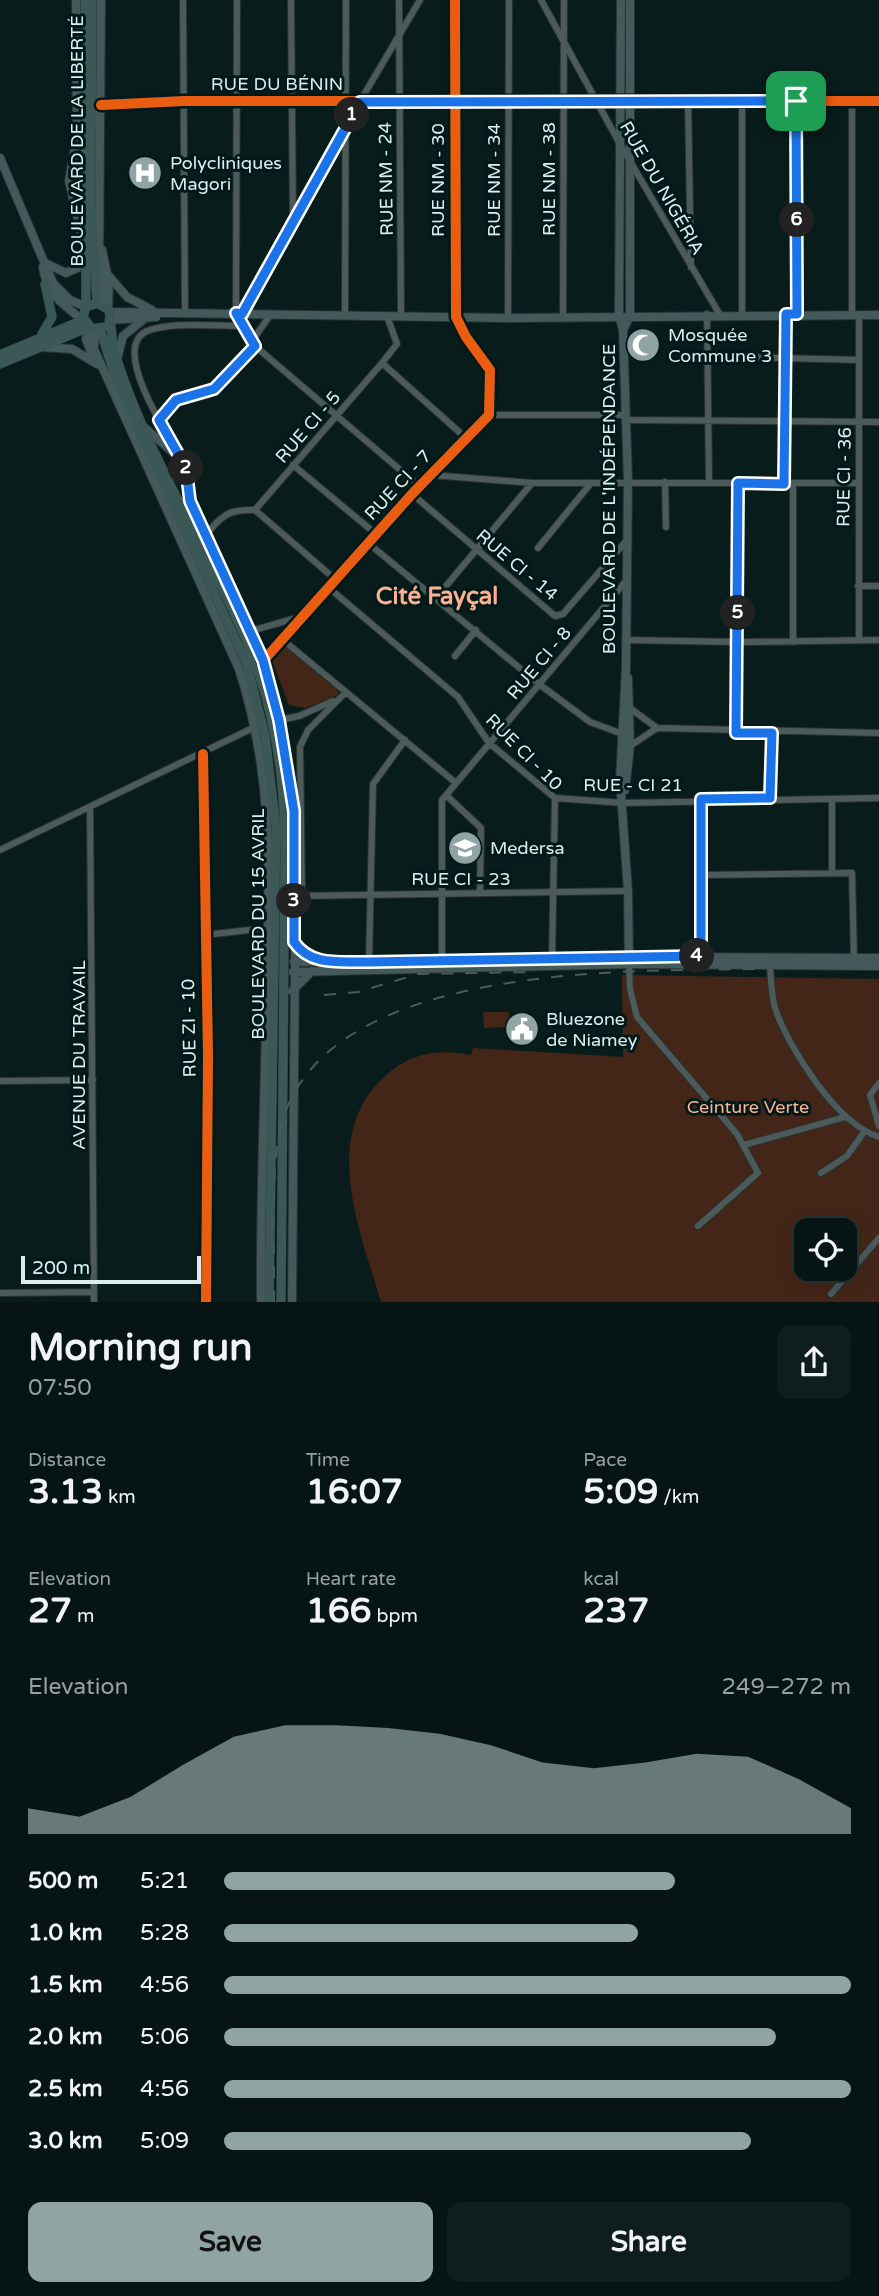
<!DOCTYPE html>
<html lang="en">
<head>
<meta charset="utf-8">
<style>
	body { margin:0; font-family:"Varela Round",sans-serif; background:#0f1e1d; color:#f1f3f6; height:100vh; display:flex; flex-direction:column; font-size:26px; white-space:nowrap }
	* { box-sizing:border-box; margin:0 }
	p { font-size:23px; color:#989fa0 }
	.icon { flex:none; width:38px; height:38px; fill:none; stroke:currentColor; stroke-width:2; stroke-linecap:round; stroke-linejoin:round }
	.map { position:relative; height:1302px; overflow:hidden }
	.details { display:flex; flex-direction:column; background:#061514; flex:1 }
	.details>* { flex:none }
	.controls { position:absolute; left:794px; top:1218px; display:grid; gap:14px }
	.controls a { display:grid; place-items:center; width:63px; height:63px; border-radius:14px; background:#061514; box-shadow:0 4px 18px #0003,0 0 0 2px #273434; font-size:35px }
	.scale { position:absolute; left:21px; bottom:18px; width:180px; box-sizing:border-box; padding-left:7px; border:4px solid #dbeeed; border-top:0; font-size:19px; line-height:24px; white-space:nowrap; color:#dbeeed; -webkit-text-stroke:5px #011919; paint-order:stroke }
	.pin { position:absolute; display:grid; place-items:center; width:60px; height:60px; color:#fff; margin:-30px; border-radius:14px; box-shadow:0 4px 10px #0006 }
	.km { position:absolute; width:35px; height:35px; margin:-18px; border-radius:50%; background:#222; color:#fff; font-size:19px; line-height:35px; text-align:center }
	.round { display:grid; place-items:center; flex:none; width:74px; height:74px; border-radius:14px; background:#0f1e1d }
	.summary { display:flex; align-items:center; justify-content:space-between; height:119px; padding:0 28px }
	h1 { font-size:38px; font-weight:700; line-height:52px }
	.figures { display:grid; grid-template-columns:repeat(3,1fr); gap:10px; height:119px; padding:7px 28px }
	.figures div { display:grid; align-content:center }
	.figures b { font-size:35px; font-weight:700 }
	.figures small { font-size:19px; font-weight:400 }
	.figures p { font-size:19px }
	.chart { height:196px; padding:14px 28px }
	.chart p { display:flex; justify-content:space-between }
	.chart svg { width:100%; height:126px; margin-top:7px; fill:#91a4a4; opacity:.7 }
	.button { display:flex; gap:14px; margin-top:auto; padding:14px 28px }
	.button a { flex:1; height:80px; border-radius:14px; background:#91a4a4; color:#111; font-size:28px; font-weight:700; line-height:80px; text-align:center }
	.button a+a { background:#0f1e1d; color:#f1f3f6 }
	ul { padding:0 28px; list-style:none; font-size:23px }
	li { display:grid; grid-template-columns:112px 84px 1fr; align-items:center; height:52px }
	li i { height:18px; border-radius:9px; background:#91a4a4 }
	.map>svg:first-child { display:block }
	.green { fill:#442618; fill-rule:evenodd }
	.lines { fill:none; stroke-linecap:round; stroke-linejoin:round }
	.minor-casing { stroke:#283434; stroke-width:8 }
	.major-casing { stroke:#283434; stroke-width:10 }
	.highway-casing { stroke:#283434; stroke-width:10 }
	.minor { stroke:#4c5a59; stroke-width:6 }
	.major { stroke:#445a5a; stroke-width:8 }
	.highway { stroke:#3b5756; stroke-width:9 }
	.rail { stroke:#4c5a59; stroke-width:2; stroke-dasharray:12 12; stroke-linecap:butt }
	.cycleway-casing { stroke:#011919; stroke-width:15 }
	.cycleway { stroke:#e95d12; stroke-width:10 }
	.route-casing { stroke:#fff; stroke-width:14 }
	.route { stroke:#1a73e8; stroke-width:9 }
	.labels { text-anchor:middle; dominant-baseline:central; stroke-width:6; stroke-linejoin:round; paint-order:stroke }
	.street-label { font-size:18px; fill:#dbeeed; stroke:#011919 }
	.poi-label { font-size:18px; fill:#dbeeed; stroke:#011919; text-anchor:start }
	.park-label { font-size:18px; fill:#fdb595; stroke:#011919 }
	.district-label { font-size:24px; font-weight:bold; fill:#fcb08f; stroke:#011919 }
</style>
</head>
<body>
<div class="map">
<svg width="879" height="1302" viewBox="0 0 879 1302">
	<rect width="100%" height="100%" fill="#081c1b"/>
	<path class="green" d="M285 645 338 691V695L305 708 289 705 271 658Z
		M622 975 879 979V1302H381C359 1227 317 1130 391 1071 414 1052 442 1049 471 1055L473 1048 623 1057ZM807 1230H845V1269H807Z
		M483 1012H509V1027L484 1028Z"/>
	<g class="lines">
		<g class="minor-casing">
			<path id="minor" d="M183 0 185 314
				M291 0 293 219
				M399 0 401 316
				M541 0 620 144 720 315
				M688 101 691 267
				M742 101V314
				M796 101 797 314
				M101 105 184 101H879
				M242 314 346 125 420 0
				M707 314 709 482
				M852 314V101
				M859 315V640
				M345 316 346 0
				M563 316 564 0
				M508 318 509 0
				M252 341 271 314
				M255 346 419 486
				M707 356 859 360
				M382 363 467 439
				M489 415H625
				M159 420 176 400 214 389 255 346 236 313 237 0
				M625 420 879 422
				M180 455C167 434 112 351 145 332 166 321 219 326 243 326
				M293 465 376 534
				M431 475 532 483H858
				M665 482 666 527
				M784 484 786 314
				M793 484V642
				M412 494 555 616 563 614 626 541
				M255 510 336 580
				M210 530C224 513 233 509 255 510L382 363 397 344 387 316
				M368 543 539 684 590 722 620 733
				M538 548 591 483
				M858 586H879
				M329 588 458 697 489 743 555 798 552 959
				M436 598 532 483
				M251 631 303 616
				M283 640 456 783
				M625 640 738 642 879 640
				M455 656 476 630
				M263 661 412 494 489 415 490 370 466 337 456 317 455 0
				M631 709 657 728 879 733
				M280 720 299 716 333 701
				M736 732 738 483
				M630 746 657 728
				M203 754 208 1056 206 1302
				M446 795 481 828 480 893
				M555 798 624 803 879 798
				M770 798 772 733
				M701 799V956
				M90 808 94 1302
				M0 850 255 727
				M832 873V799
				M702 875 852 873 854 958
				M295 896 628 891
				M302 896 300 747 308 730 345 693
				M205 935 268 928
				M442 960V800L625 582
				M369 962 373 784 405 740
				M629 964 630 989 637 1017 737 1134 758 1173 698 1226
				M770 965C771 979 771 994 775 1008 789 1049 837 1124 879 1137
				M0 1081 93 1080
				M879 1083 870 1095 879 1126
				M744 1145 845 1117
				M821 1173 847 1156 864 1132
				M0 1293 94 1292
				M831 1294 879 1238"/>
		</g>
		<g class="major-casing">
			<path id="major" d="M76 0 77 136 69 181 84 246
				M101 0 99 260 104 285 102 304
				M621 0 619 315 623 330 628 481 626 668 620 780 628 891 629 964
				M0 158 53 283 70 300 86 307
				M102 250 109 283 108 309
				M45 263 66 273 79 267 86 253
				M43 267C46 293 63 305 83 320
				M108 275 127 297 152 310
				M109 312 508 318 879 315
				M109 320 156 317
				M89 327 86 339 93 358
				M95 330 94 349 239 669C274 777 269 872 267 984 265 1090 260 1196 261 1302
				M623 330 630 316V0
				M42 347 72 349 97 364
				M117 359 123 336 143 320
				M145 428 182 460 188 477 190 501 263 661 283 734 294 811 296 850 292 1302
				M625 790 630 746 628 678
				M294 942 305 956 315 960
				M294 962 591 957 879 958
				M293 972 629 964 879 966
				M292 991 312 971"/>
		</g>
		<g class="highway-casing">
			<path id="highway" d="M85 0 86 307 83 317 92 329 104 327
				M92 0 91 209 97 303
				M86 307 97 303 109 310C112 326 111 342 116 357 149 460 211 553 251 652 274 710 284 778 285 840L281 1302
				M100 329 116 379 247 665 265 735 276 827 269 1302
				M42 334 52 317 45 284
				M0 355 83 320
				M0 364 89 327"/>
		</g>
		<use href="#minor" class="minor"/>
		<use href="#major" class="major"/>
		<use href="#highway" class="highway"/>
		<path class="rail" d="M324 995 358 992 418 974 534 972
			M274 1302C275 1251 269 1169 282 1122 329 961 632 971 764 969"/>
		<g class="cycleway-casing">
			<path id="cycleway" d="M101 105 184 101H879
				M263 661 412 494 489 415 490 370 466 337 456 317 455 0
				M203 754 208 1056 206 1302"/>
		</g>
		<use href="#cycleway" class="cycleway"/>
	</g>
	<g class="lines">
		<g class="route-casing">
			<path id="route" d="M796 101 797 314H786L784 484 738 483 736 733H772L770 798 701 799V956L369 962C341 961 311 967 294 942V811L279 720 263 660 190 501 186 468 159 420 176 400 214 389 255 346 236 313 242 314 360 102Z"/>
		</g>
		<use href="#route" class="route"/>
	</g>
	<defs>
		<g id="hospital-disc" transform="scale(1.75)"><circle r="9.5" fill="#91a4a4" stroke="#011919"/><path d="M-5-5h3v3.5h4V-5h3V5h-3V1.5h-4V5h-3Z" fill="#fff"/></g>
		<g id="mosque-disc" transform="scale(1.75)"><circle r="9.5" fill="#91a4a4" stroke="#011919"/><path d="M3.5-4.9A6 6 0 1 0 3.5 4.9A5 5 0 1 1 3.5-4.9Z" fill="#fff"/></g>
		<g id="school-disc" transform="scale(1.75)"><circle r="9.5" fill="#91a4a4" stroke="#011919"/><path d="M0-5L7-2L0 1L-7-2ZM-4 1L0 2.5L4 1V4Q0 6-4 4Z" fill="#fff"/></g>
		<g id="civic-disc" transform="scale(1.75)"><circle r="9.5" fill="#91a4a4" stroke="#011919"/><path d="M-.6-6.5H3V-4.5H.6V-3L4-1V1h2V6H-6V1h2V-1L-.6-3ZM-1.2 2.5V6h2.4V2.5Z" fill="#fff"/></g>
	</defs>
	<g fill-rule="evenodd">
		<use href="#hospital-disc" x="145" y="173"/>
		<use href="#mosque-disc" x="643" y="345"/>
		<use href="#school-disc" x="465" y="848"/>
		<use href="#civic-disc" x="522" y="1029"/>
	</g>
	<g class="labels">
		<g class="street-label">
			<text x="277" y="84">RUE DU BÉNIN</text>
			<text transform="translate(77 141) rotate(-90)">BOULEVARD DE LA LIBERTÉ</text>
			<text transform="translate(386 179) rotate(-91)">RUE NM - 24</text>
			<text transform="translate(549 179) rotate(-90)">RUE NM - 38</text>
			<text transform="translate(438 180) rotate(-90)">RUE NM - 30</text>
			<text transform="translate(494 180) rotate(-90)">RUE NM - 34</text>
			<text transform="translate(662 188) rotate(60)">RUE DU NIGÉRIA</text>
			<text transform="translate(308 427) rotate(-49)">RUE CI - 5</text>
			<text transform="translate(844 477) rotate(-89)">RUE CI - 36</text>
			<text transform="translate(398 485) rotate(-47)">RUE CI - 7</text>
			<text transform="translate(609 499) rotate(-90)">BOULEVARD DE L'INDÉPENDANCE</text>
			<text transform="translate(517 565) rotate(40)">RUE CI - 14</text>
			<text transform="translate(539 663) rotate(-50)">RUE CI - 8</text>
			<text transform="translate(524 752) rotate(45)">RUE CI - 10</text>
			<text x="633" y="785">RUE - CI 21</text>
			<text x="461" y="879">RUE CI - 23</text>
			<text transform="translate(258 924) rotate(-90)">BOULEVARD DU 15 AVRIL</text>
			<text transform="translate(189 1028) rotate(-91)">RUE ZI - 10</text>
			<text transform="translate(79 1055) rotate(-90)">AVENUE DU TRAVAIL</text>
		</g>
		<g class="poi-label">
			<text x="170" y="163">Polycliniques<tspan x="170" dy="21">Magori</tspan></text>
			<text x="668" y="335">Mosquée<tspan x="668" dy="21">Commune 3</tspan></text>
			<text x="490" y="848">Medersa</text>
			<text x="546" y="1019">Bluezone<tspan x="546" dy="21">de Niamey</tspan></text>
		</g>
		<g class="park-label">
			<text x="748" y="1107">Ceinture Verte</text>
		</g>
		<g class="district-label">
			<text x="437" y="596">Cité Fayçal</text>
		</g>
	</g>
</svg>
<div class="controls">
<a><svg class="icon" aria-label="locate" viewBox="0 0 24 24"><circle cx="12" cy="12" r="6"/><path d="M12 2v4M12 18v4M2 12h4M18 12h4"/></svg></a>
</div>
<div class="scale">200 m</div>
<div class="pin" style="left:796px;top:101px;background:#1e9e55"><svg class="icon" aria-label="arrive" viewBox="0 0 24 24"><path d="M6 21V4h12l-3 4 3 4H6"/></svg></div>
<b class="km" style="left:352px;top:115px">1</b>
<b class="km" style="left:186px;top:468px">2</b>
<b class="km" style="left:294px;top:901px">3</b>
<b class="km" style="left:697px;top:956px">4</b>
<b class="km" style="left:738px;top:613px">5</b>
<b class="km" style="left:797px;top:220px">6</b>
</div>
<section class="details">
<div class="summary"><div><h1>Morning run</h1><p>07:50</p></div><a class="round"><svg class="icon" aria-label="share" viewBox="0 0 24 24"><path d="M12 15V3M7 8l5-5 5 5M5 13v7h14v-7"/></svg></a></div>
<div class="figures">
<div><p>Distance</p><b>3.13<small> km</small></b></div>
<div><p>Time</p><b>16:07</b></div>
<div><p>Pace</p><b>5:09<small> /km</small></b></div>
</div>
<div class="figures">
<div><p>Elevation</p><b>27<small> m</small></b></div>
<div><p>Heart rate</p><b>166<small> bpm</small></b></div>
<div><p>kcal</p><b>237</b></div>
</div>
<div class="chart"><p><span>Elevation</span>249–272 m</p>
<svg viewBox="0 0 160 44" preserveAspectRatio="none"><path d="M0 44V35L10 38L20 31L30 20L40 10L50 6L60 6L70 7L80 9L90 13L100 19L110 21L120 19L130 16L140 17L150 25L160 35V44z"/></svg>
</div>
<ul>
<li><b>500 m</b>5:21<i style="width:72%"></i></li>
<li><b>1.0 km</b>5:28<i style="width:66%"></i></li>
<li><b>1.5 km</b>4:56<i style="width:100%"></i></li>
<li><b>2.0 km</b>5:06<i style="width:88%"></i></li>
<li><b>2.5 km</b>4:56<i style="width:100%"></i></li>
<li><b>3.0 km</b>5:09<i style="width:84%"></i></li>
</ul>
<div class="button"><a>Save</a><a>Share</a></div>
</section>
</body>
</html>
